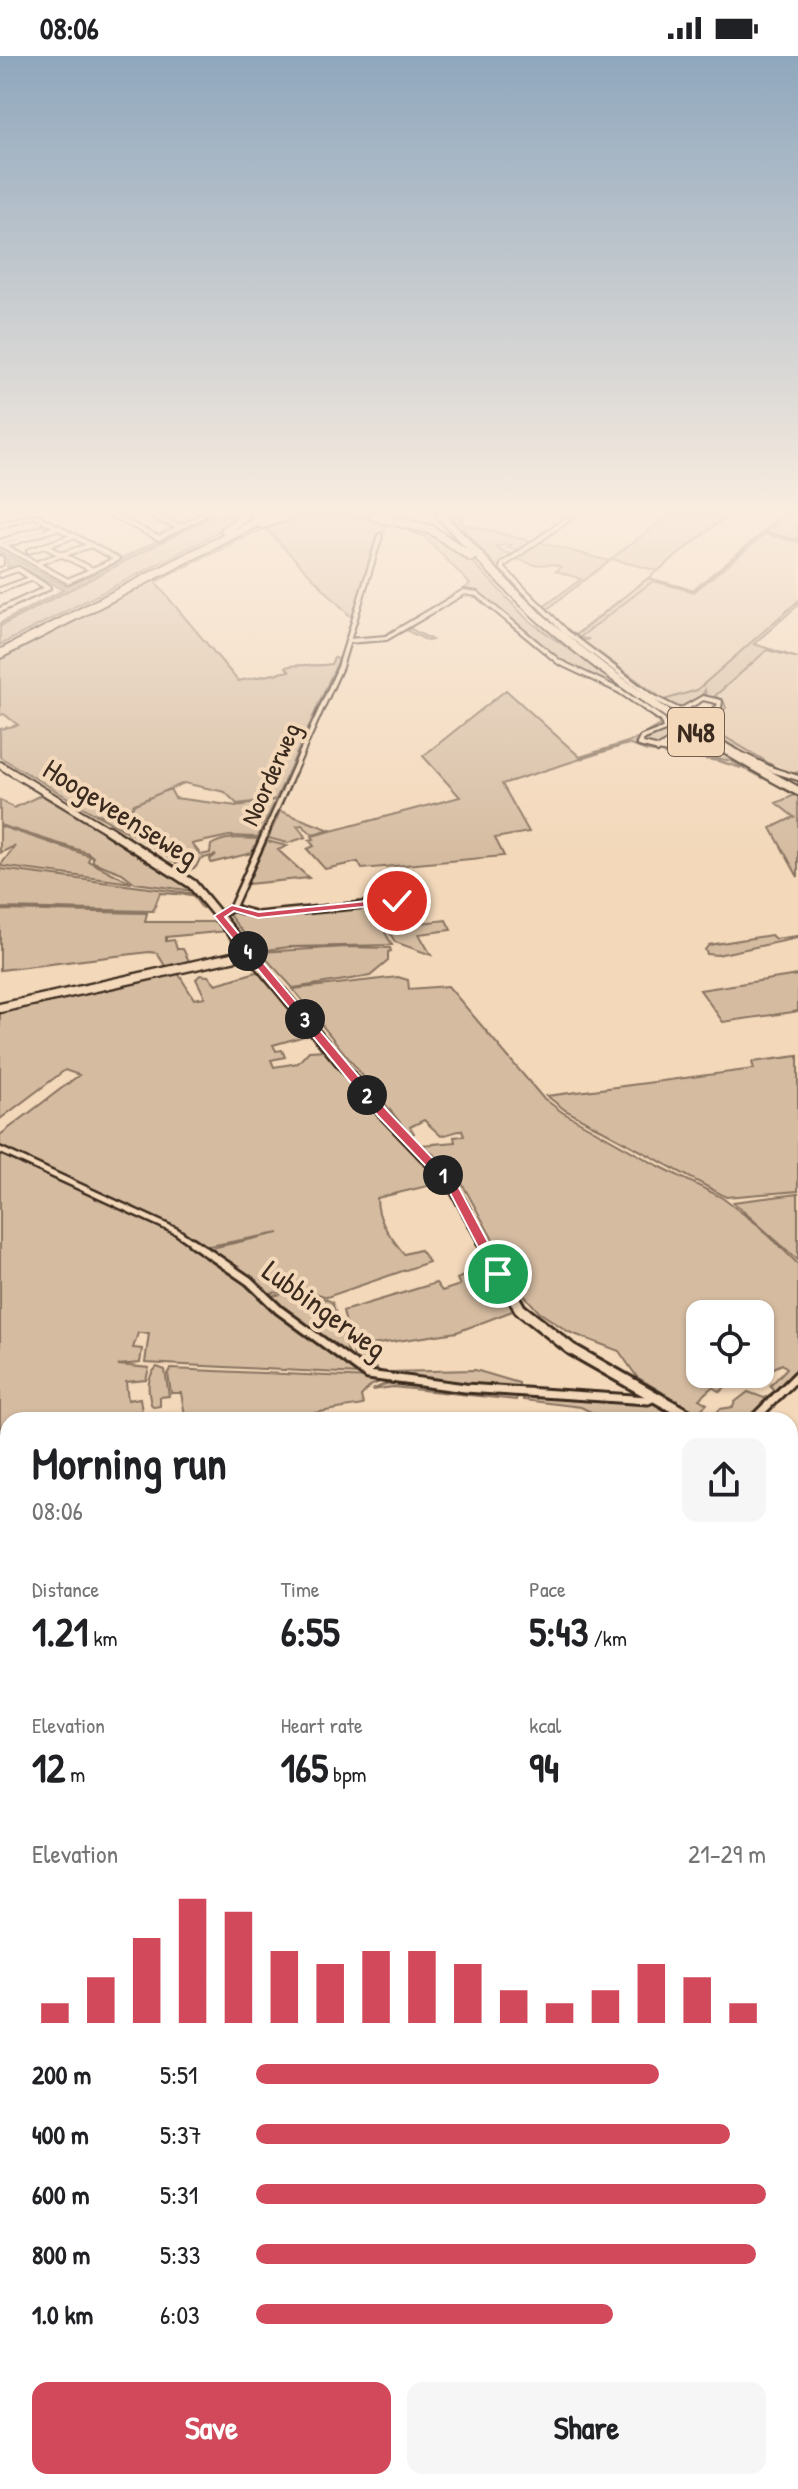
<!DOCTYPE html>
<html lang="en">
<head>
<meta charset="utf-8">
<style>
	body { margin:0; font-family:"Patrick Hand",sans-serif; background:#f6f6f6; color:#202124; height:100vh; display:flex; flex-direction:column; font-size:30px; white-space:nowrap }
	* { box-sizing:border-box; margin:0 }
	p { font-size:26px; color:#757577 }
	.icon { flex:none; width:44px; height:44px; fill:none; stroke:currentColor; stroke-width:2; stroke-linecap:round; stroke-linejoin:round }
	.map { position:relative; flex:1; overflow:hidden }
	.sheet { position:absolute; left:0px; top:1356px; width:798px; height:1078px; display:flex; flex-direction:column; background:#fff; border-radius:24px 24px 0 0; box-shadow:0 2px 6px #0004 }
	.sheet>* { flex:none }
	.tools { position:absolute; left:686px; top:1244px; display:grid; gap:16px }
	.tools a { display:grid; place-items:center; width:88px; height:88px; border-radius:16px; background:#fff; box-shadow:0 2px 6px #0004; font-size:40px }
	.pin { position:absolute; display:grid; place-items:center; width:68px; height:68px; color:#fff; margin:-34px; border:4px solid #fff; border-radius:50%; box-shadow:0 2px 8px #0007 }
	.km { position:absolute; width:40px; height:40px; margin:-20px; border-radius:50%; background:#222; color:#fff; font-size:22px; line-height:40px; text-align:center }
	.round { display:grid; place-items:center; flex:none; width:84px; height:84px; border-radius:16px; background:#f6f6f6 }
	.headline { display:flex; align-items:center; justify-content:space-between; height:136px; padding:0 32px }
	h1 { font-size:44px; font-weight:800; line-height:60px }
	.figures { display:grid; grid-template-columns:repeat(3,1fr); gap:12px; height:136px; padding:8px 32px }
	.figures div { display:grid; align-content:center }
	.figures b { font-size:40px; font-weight:800 }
	.figures small { font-size:22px; font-weight:400 }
	.figures p { font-size:22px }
	.chart { height:224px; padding:16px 32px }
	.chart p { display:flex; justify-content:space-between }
	.chart svg { width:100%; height:144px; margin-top:8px; stroke:#d1495b; stroke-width:6 }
	.primary-button { display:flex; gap:16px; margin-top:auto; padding:16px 32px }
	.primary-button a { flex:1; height:92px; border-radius:16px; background:#d1495b; color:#fff; font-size:32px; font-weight:800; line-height:92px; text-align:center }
	.primary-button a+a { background:#f6f6f6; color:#202124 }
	ul { padding:0 32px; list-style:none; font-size:26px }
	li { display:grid; grid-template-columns:128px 96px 1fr; align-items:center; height:60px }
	li i { height:20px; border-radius:10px; background:#d1495b }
	.status { display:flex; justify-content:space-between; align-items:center; height:56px; padding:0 40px; background:#fff; direction:ltr }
	.status svg { height:22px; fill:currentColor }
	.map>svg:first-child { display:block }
	.built { fill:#e4c9ad }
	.green { fill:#d5bca1; stroke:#887360; stroke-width:2 }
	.water { fill:#aa947c; stroke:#7e6a56; stroke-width:2 }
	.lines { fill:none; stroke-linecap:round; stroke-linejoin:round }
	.stream { stroke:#7e6a56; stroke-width:2 }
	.street-far2-casing { stroke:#3b2a1e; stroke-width:8 }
	.street-far1-casing { stroke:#3b2a1e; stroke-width:10 }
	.street-casing { stroke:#3b2a1e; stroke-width:13 }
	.secondary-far2-casing { stroke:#3b2a1e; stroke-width:10 }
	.secondary-far1-casing { stroke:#3b2a1e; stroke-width:13 }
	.secondary-casing { stroke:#3b2a1e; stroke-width:16 }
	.highway-casing { stroke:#3b2a1e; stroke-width:12 }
	.street-far2 { stroke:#f3d8ba; stroke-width:4 }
	.street-far1 { stroke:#f3d8ba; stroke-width:5 }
	.street { stroke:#f3d8ba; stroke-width:7 }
	.secondary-far2 { stroke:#f3d8ba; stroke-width:6 }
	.secondary-far1 { stroke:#f3d8ba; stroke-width:8 }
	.secondary { stroke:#f3d8ba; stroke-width:10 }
	.highway { stroke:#f3d8ba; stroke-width:8 }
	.route { fill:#d1495b; stroke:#fff; stroke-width:2 }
	.labels { text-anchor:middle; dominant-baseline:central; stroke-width:8; stroke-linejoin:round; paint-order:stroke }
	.far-street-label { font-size:26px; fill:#3b2a1e; stroke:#f3d8ba }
	.shield { fill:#f3d8ba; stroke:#725e4d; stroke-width:2 }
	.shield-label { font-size:28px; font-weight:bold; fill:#3b2a1e }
	.street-label { font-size:30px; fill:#3b2a1e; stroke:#f3d8ba }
</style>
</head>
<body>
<div class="status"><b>08:06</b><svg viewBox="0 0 49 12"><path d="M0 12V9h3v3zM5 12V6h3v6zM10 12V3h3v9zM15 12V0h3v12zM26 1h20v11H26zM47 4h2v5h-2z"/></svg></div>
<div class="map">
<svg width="798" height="2433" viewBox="0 0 798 2433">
	<rect width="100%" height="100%" fill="#f3d8ba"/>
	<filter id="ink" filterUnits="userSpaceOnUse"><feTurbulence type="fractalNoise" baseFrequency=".0125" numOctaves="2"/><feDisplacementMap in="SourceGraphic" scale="16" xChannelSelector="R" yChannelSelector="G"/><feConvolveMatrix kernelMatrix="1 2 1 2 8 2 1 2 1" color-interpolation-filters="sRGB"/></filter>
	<g filter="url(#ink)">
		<path class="built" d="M765 478 798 486V545L697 634 664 644 582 585 587 581 579 582 653 525 694 536Z
			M767 594 798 602V716L793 718 704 669 722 656 724 646 714 641Z"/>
		<path class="green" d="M212 460H242L199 487 0 589V570Z
			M294 460H366L425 473 469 502 526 562 554 583 798 736V821L771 772 794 761 776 747 795 739 731 705 663 692 685 676 654 692 640 687 666 674 668 668 664 663 665 671 635 687 636 690 717 704 741 712 718 705 647 695 628 688 502 728 529 776 495 782 504 800 362 813 358 806 325 813 307 793 314 790 309 784 314 783 312 780 460 741 423 700 506 634 580 701 634 684 661 668 623 639 563 610 474 538H463L409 572 432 584 428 585 406 574 399 577 463 538 470 535 464 533 470 528 425 481 387 466 383 479H377L352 562 265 472 155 526 238 625 289 615 286 611C302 607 316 611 331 608L334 602 339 603 276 743 237 748 225 736 184 727 134 748 121 761 115 762 93 757 0 701V673L18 669 4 658 0 659V600L269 466Z
			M452 460H461L464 468 533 486 521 495 508 492 511 489 496 490 501 495 515 499 502 509 501 512 553 565 602 605C580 581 513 539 504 509L515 503 505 512 543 551 581 523 556 515 562 511C551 506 546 509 536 509 530 508 522 504 516 503L539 486 609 505 546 554 574 580 648 522 693 534 783 460H798V486L765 478 694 536 653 525 579 582 589 583 583 585 664 644 697 634 798 545V549L754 588 798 602 767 594 715 640 724 646 726 652 705 669 779 713 791 718 798 716V721L781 718 696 669 722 649 719 644 706 640 705 634C681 678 644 629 616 615L666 651 679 656 691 670 781 720 798 723V733C688 671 579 607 494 512 479 496 460 480 452 460Z
			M668 460H727L658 515 611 503Z
			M170 733 175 742 237 750 276 744 258 781 229 780 192 788 201 799 210 797 211 789C224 780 242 782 258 783L252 797 211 807 210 803 216 799 200 803 196 811 187 815 148 787 95 758 122 762 135 748Z
			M41 739 178 821 194 835 135 827 122 817 93 806V801L88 797 0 769V744L14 752Z
			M280 755 330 774 313 779 302 769 297 770 306 781 288 787 268 782Z
			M0 770 90 800 88 805 132 827 0 810 15 790 0 797Z
			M267 785 287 790 278 794 309 822 247 828Z
			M0 813 196 838 207 851 202 852 192 839 160 837 153 855 0 852Z
			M399 847 412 868 446 864 451 874 419 878 431 899 395 886 374 849Z
			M370 849 392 889 289 891 258 895 229 859 234 855 252 860Z
			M0 854 147 857 145 866H221L228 875 166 881V885L174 884 177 893H183L190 907 167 913 157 897 149 896 0 914Z
			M771 879 775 883 798 880V882L717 899 707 898 705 894 709 889Z
			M347 891 390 892 391 895 388 896V905L370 920 293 932 260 896Z
			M260 915 312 978 273 989 276 995 282 994 285 1001 271 1004 274 1011 298 1007 309 995 327 994 444 1126 377 1142C377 1165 390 1180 404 1198L420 1194 429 1206 327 1241 306 1234 269 1237 207 1193 279 1177 204 1191 0 1092V1079L79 1019 65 1014 0 1063V953L178 917 194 943 205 941 196 923 200 919 208 920 216 928Z
			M798 919V955L793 956 723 966 700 934Z
			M398 921 408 924 409 933 448 930 542 1041 562 1056 653 1107 721 1141 758 1169 798 1208V1316L750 1364H710L720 1353 733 1351 735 1346 748 1336 764 1342 775 1335 770 1330 787 1312 782 1308 760 1319 756 1318H760V1258H700V1318H727L724 1321 728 1328 720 1336 712 1331 699 1343 707 1348 697 1357 637 1321 619 1295 569 1276 539 1256 523 1238 459 1122 444 1106 421 1089 455 1086 454 1081 464 1080 462 1074 441 1080 424 1064 410 1071 414 1077 410 1079 293 933Z
			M798 1000V1135L726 1141 565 1054 547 1040 754 1013 752 1006Z
			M0 1097 174 1176 246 1225 361 1318 145 1307 149 1277H138L133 1292 142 1293 140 1307 118 1309 149 1312 146 1324 126 1326 128 1344 140 1342 142 1356 131 1357 132 1364H8V1466L0 1468Z
			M798 1138V1204L733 1146Z
			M465 1219 469 1225 501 1231 515 1254 457 1276 364 1290 371 1309 380 1315 379 1320 356 1308 343 1255 436 1227 442 1235 460 1229 457 1223Z
			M306 1235 332 1246 351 1305 281 1253 269 1240Z
			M157 1311 165 1314 169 1340 160 1341V1350L154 1351 151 1348C148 1335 146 1321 157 1311Z
			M171 1313 371 1322 384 1324 370 1330 361 1340 363 1349 270 1364H186L181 1337H171L168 1318Z
			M475 1314 519 1327V1334L387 1321 389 1316Z
			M390 1326 518 1338 516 1344 393 1331 372 1334Z
			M524 1338 659 1348 690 1364H567L591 1356 581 1351 523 1344Z
			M790 1418 798 1422V1472L793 1475 798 1481V1658L790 1662Z
			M8 1529V1642L6 1643 0 1619V1530Z
			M798 1665V1742L790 1746V1668Z
			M8 1670V2005L0 2008V1672Z
			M798 2038V2295L790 2302V2044Z
			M798 2302V2409L790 2400V2308Z
			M105 2426H621L613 2433H95Z
			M633 2426H734L725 2433H624Z"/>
		<path class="water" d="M207 460H212L0 570V567L63 534 21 511H7V503L0 499V495L66 530Z"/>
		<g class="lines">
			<path class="stream" d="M458 460 464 474 502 517
				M722 464 727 460
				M765 476 798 484
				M660 513 719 466
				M648 522 693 534 784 460
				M575 580 657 515"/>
			<g class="street-far2-casing">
				<path id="street-far2" d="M113 460 159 482 202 460
					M151 460 180 471
					M572 460 503 509V513L566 576 652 641 680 655 699 673 734 695 773 714 798 722
					M0 470 32 460
					M0 486 42 472
					M0 488 68 525 117 503 36 460
					M3 490 59 471
					M44 490 93 514
					M29 495 74 480
					M40 506 91 489
					M0 519 18 513 48 532
					M0 534 33 522
					M0 554 48 532
					M348 585 380 480
					M680 655 703 642 720 646 719 651 695 668
					M658 694 687 674
					M266 776 340 611 348 585 386 582 464 536 477 538 559 606 620 635 663 664 665 673 642 682 639 688 671 696"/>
			</g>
			<g class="street-far1-casing">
				<path id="street-far1" d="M232 852 258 859 395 846 407 841
					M219 860 232 852 267 774
					M0 1094 176 1175 195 1188"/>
			</g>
			<g class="street-casing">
				<path id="street" d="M192 1186 249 1225 279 1254 368 1319 465 1332 648 1344 654 1341
					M753 1364 798 1319
					M0 1669 8 1666"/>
			</g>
			<g class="secondary-far2-casing">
				<path id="secondary-far2" d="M0 503V507
					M0 709 111 776"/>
			</g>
			<g class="secondary-far1-casing">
				<path id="secondary-far1" d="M108 774 192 828 382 1057 453 1131 484 1188
					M0 952 250 897"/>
			</g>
			<g class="secondary-casing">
				<path id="secondary" d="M483 1186 520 1253 571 1293 696 1364
					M790 1414 798 1418"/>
			</g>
			<g class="highway-casing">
				<path id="highway" d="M374 460 432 474 471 501
					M441 460C475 495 507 533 544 565 621 632 708 686 798 735
					M262 468 289 460
					M225 475 245 460
					M0 598 269 460"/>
			</g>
			<use href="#street-far2" class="street-far2"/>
			<use href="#street-far1" class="street-far1"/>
			<use href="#street" class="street"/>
			<use href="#secondary-far2" class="secondary-far2"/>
			<use href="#secondary-far1" class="secondary-far1"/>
			<use href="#secondary" class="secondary"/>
			<use href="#highway" class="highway"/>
		</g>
	</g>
	<linearGradient id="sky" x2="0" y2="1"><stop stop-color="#8fa7bd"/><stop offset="0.57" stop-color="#faede0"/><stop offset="1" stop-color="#faede0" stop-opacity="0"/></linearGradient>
	<rect width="798" height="800" fill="url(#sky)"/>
	<path class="route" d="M397 842 403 845 401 847 258 862 234 855 225 861 387 1054 457 1128 505 1218 498 1222 492 1218 448 1133 378 1060 214 860 232 849 259 856Z"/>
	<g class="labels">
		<g class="far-street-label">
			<text transform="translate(270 718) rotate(-66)">Noorderweg</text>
		</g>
		<rect class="shield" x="668" y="652" width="56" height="48" rx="6"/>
		<g class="shield-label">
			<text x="696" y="676">N48</text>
		</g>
		<g class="street-label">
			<text transform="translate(121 756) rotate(32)">Hoogeveenseweg</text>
			<text transform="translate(325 1253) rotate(36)">Lubbingerweg</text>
		</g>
	</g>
</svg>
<div class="tools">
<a><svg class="icon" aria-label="locate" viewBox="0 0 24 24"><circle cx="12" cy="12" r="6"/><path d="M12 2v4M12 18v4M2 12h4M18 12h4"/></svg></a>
</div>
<div class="pin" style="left:498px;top:1218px;background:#1e9e55"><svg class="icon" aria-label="arrive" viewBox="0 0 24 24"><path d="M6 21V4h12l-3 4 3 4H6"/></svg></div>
<div class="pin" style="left:397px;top:845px;background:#d93025"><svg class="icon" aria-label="check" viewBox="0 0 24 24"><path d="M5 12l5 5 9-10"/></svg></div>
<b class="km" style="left:443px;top:1119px">1</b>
<b class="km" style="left:367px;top:1039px">2</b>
<b class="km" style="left:305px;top:963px">3</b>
<b class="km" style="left:248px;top:895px">4</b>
<section class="sheet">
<div class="headline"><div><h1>Morning run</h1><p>08:06</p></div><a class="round"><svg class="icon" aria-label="share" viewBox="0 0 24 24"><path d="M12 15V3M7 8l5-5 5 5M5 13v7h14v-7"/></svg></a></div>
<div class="figures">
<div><p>Distance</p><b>1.21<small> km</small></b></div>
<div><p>Time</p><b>6:55</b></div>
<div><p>Pace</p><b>5:43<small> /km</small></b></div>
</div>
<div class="figures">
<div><p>Elevation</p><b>12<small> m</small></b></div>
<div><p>Heart rate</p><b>165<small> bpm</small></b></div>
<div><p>kcal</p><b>94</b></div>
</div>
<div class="chart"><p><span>Elevation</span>21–29 m</p>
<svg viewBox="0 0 160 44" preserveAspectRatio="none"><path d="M5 44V38M15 44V30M25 44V18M35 44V6M45 44V10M55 44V22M65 44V26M75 44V22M85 44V22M95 44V26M105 44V34M115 44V38M125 44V34M135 44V26M145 44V30M155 44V38"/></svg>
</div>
<ul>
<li><b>200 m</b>5:51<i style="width:79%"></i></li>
<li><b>400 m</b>5:37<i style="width:93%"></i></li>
<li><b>600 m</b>5:31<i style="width:100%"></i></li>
<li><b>800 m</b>5:33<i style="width:98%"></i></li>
<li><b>1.0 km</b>6:03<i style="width:70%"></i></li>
</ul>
<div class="primary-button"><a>Save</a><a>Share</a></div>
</section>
</div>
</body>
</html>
